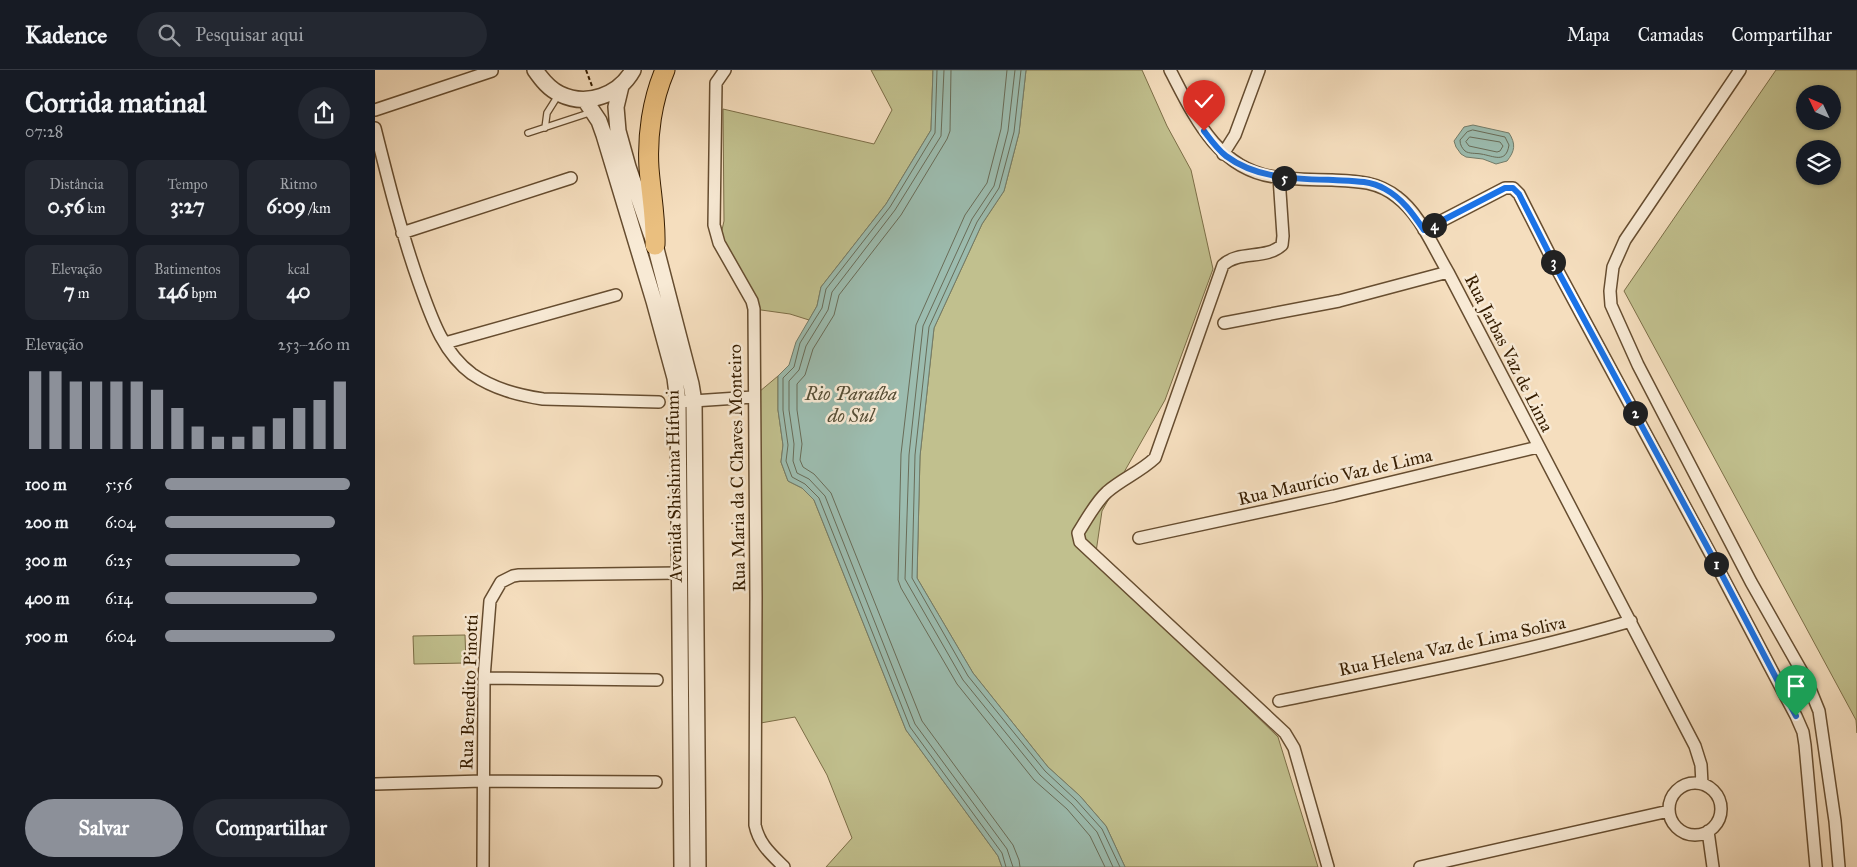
<!DOCTYPE html>
<html lang="pt">
<head>
<meta charset="utf-8">
<style>
	body { margin:0; font-family:"IM FELL Great Primer",serif; background:#242831; color:#f1f3f6; height:100vh; display:flex; flex-direction:column; font-size:19px; white-space:nowrap }
	* { box-sizing:border-box; margin:0 }
	p { font-size:16px; color:#9ea1a6 }
	.icon { flex:none; width:28px; height:28px; fill:none; stroke:currentColor; stroke-width:2; stroke-linecap:round; stroke-linejoin:round }
	.map { position:relative; flex:1; overflow:hidden }
	.panel { display:flex; flex-direction:column; background:#171b24; width:375px }
	.panel>* { flex:none }
	.needle { width:32px; rotate:314deg }
	.tools { position:absolute; left:1421px; top:15px; display:grid; gap:10px }
	.tools a { display:grid; place-items:center; width:45px; height:45px; border-radius:50%; background:#171b24; box-shadow:0 1px 4px #0004; font-size:25px }
	.pin { position:absolute; display:grid; place-items:center; width:42px; height:42px; color:#fff; margin:-51px -21px; border-radius:50% 50% 50% 0; rotate:-45deg; box-shadow:0 0 5px #0007 }
	.pin .icon { rotate:45deg }
	.km { position:absolute; width:25px; height:25px; margin:-12px; border-radius:50%; background:#222; color:#fff; font-size:14px; line-height:25px; text-align:center }
	.round { display:grid; place-items:center; flex:none; width:52px; height:52px; border-radius:26px; background:#242831 }
	.head { display:flex; align-items:center; justify-content:space-between; height:85px; padding:0 25px }
	h1 { font-size:28px; font-weight:700; line-height:38px }
	.metrics { display:grid; grid-template-columns:repeat(3,1fr); gap:8px; height:85px; padding:5px 25px }
	.metrics div { display:grid; align-content:center; border-radius:12px; background:#242831; text-align:center }
	.metrics b { font-size:21px; font-weight:700 }
	.metrics small { font-size:14px; font-weight:400 }
	.metrics p { font-size:14px }
	.chart { height:140px; padding:10px 25px }
	.chart p { display:flex; justify-content:space-between }
	.chart svg { width:100%; height:90px; margin-top:5px; stroke:#8c9099; stroke-width:6 }
	.cta { display:flex; gap:10px; margin-top:auto; padding:10px 25px }
	.cta a { flex:1; height:58px; border-radius:30px; background:#8c9099; color:#fff; font-size:20px; font-weight:700; line-height:58px; text-align:center }
	.cta a+a { background:#242831; color:#f1f3f6 }
	ul { padding:0 25px; list-style:none; font-size:16px }
	li { display:grid; grid-template-columns:80px 60px 1fr; align-items:center; height:38px }
	li i { height:12px; border-radius:6px; background:#8c9099 }
	header { display:flex; align-items:center; gap:30px; box-sizing:border-box; height:70px; padding:0 25px; background:#171b24; border-bottom:1px solid #363941 }
	header strong { font-size:24px }
	nav { display:flex; gap:28px; margin-inline-start:auto; font-size:18px }
	.search { width:350px; height:45px; background:#242831; display:flex; align-items:center; gap:12px; box-sizing:border-box; padding:0 18px; border-radius:28px; color:#9ea1a6; font-size:19px }
	main { display:flex; flex:1; min-height:0 }
	.map>svg:first-child { display:block }
	.green { fill:#c1c08e; stroke:#7c6e47; fill-rule:evenodd }
	.water { fill:#9cbcaf; stroke:#737c69 }
	.lines { fill:none; stroke-linecap:round; stroke-linejoin:round }
	.shore { stroke:#696c58; stroke-width:1 }
	.service-casing { stroke:#664d30; stroke-width:8 }
	.minor-casing { stroke:#664d30; stroke-width:14 }
	.tertiary-casing { stroke:#664d30; stroke-width:18 }
	.primary-casing { stroke:#361d00; stroke-width:21 }
	.path { stroke:#361d00; stroke-width:2; stroke-dasharray:4 2.5; stroke-linecap:butt }
	.service { stroke:#f8ead5; stroke-width:5.5 }
	.minor { stroke:#f8ead5; stroke-width:11 }
	.tertiary { stroke:#f8ead5; stroke-width:15 }
	.primary { stroke:#eabf7f; stroke-width:19 }
	.route-casing { stroke:#fff; stroke-width:10 }
	.route { stroke:#1a73e8; stroke-width:6 }
	.labels { text-anchor:middle; dominant-baseline:central; stroke-width:5; stroke-linejoin:round; paint-order:stroke }
	.street-label { font-size:18px; fill:#361d00; stroke:#f8ead5 }
	.water-label { font-size:19px; font-style:italic; fill:#554d35; stroke:#f8ead5 }
</style>
</head>
<body>
<header>
<strong>Kadence</strong>
<div class="search"><svg class="icon" aria-label="search" viewBox="0 0 24 24"><circle cx="10" cy="10" r="6"/><path d="M15 15l6 6"/></svg>Pesquisar aqui</div>
<nav><a>Mapa</a><a>Camadas</a><a>Compartilhar</a></nav>
</header>
<main>
<section class="panel">
<div class="head"><div><h1>Corrida matinal</h1><p>07:28</p></div><a class="round"><svg class="icon" aria-label="share" viewBox="0 0 24 24"><path d="M12 15V3M7 8l5-5 5 5M5 13v7h14v-7"/></svg></a></div>
<div class="metrics">
<div><p>Distância</p><b>0.56<small> km</small></b></div>
<div><p>Tempo</p><b>3:27</b></div>
<div><p>Ritmo</p><b>6:09<small> /km</small></b></div>
</div>
<div class="metrics">
<div><p>Elevação</p><b>7<small> m</small></b></div>
<div><p>Batimentos</p><b>146<small> bpm</small></b></div>
<div><p>kcal</p><b>40</b></div>
</div>
<div class="chart"><p><span>Elevação</span>253–260 m</p>
<svg viewBox="0 0 160 44" preserveAspectRatio="none"><path d="M5 44V6M15 44V6M25 44V11M35 44V11M45 44V11M55 44V11M65 44V15M75 44V24M85 44V33M95 44V38M105 44V38M115 44V33M125 44V29M135 44V24M145 44V20M155 44V11"/></svg>
</div>
<ul>
<li><b>100 m</b>5:56<i style="width:100%"></i></li>
<li><b>200 m</b>6:04<i style="width:92%"></i></li>
<li><b>300 m</b>6:25<i style="width:73%"></i></li>
<li><b>400 m</b>6:14<i style="width:82%"></i></li>
<li><b>500 m</b>6:04<i style="width:92%"></i></li>
</ul>
<div class="cta"><a>Salvar</a><a>Compartilhar</a></div>
</section>
<div class="map">
<svg width="1482" height="797" viewBox="0 0 1482 797">
	<rect width="100%" height="100%" fill="#f5debe"/>
	<filter id="stains"><feTurbulence type="fractalNoise" baseFrequency=".004" numOctaves="4"/><feColorMatrix values="0 0 0 0 .2 0 0 0 0 .09 0 0 0 0 .02 0 0 0 .5 -.17"/></filter>
	<radialGradient id="worn" r=".72"><stop offset=".6" stop-color="#630" stop-opacity="0"/><stop offset="1" stop-color="#630" stop-opacity=".3"/></radialGradient>
	<path class="green" d="M496 0H558L556 60 511 134 446 217 442 236 434 250 415 244 379 239 344 173 349 151 348 39 499 74 517 40Z
		M651 0H767L792 56 816 100 838 199 790 330 727 441 720 489 903 667 943 797H750L731 756 705 726 673 697 598 603 542 508 545 386 559 258 607 154 629 121 644 63Z
		M1401 0H1482V663L1481 650 1249 221ZM1430 24H1458V51H1430ZM1430 79H1458V106H1430Z
		M403 306V340L408 375 406 392 413 411 427 418 439 430 531 660 623 786 627 797H451L477 768 452 705 420 647 380 654 378 327Z
		M90 565 91 593 39 594 38 566Z"/>
	<path class="water" d="M558 0H651L644 63 629 121 607 154 559 258 545 386 542 508 598 603 673 697 705 726 731 756 750 797H627L623 786 531 660 439 430 427 418 413 411 406 392 408 375 403 340V306L414 295 421 272 442 236 446 217 511 134 556 60Z
		M1098 55 1134 63C1141 74 1140 81 1132 91L1121 94 1108 89 1091 87 1086 84 1081 77 1079 71 1089 57Z"/>
	<g class="lines">
		<path class="shore" d="M562 0 560 63 515 137 451 219 447 238 425 273 419 297 408 308V340L413 375 411 391 417 407 430 414 444 428 535 657 627 783 631 797
			M569 0 566 66 520 140 457 222 453 240 431 276 424 300 414 311V340L419 374 418 391 422 403 434 409 450 426 540 654 632 779 638 797
			M576 0 575 61 572 69 526 145 464 225 459 245 438 279 430 305 422 314V340L427 374 425 390 428 397 439 404 456 423 547 651 638 775 644 790 645 797
			M632 0 626 59 612 113 590 145 541 255 526 384 523 510 526 518 582 614 659 710 692 739 715 766 730 797
			M640 0 633 61 619 116 597 149 548 256 534 385 530 509 588 610 665 705 697 734 722 762 738 797
			M646 0 639 62 624 118 602 152 554 257 540 385 537 508 593 606 670 701 701 730 727 759 745 797
			M1098 60 1130 67 1134 75C1131 94 1119 86 1106 84 1101 83 1094 84 1090 81 1087 78 1085 75 1085 70L1092 62Z
			M1095 67 1125 72 1128 76 1125 81 1122 82 1094 76 1091 72Z"/>
		<g class="service-casing">
			<path id="service" d="M170 58 172 43 184 24
				M153 63 217 42"/>
		</g>
		<g class="minor-casing">
			<path id="minor" d="M350 0 341 13 339 155 344 173 377 231 379 239 381 527 380 755C384 774 396 784 409 797
				M795 0C819 46 842 99 900 107 918 109 938 110 957 110 981 111 1002 111 1022 127 1045 144 1058 177 1073 202L1320 676 1326 695 1327 714
				M1365 0 1250 170 1238 197 1235 221 1236 235 1263 295 1376 512 1431 609 1444 641 1460 751 1464 797
				M0 40 117 1
				M0 58C13 110 26 162 44 213 56 246 67 282 97 304 119 319 143 325 168 329L284 332
				M848 84 860 65 884 0
				M904 107 908 166 907 175C891 190 864 180 848 195L780 388C765 402 747 409 732 422 720 433 712 449 703 463L705 472 910 663 919 678 953 797
				M1049 160 1130 118H1138L1144 124 1184 203 1335 483 1421 646 1428 662 1430 675 1441 797
				M27 163 196 108
				M849 253 964 231 1073 202
				M70 273 241 225
				M303 332 378 327
				M764 468 959 426 1163 377
				M109 608 282 610
				M904 631C1022 607 1140 585 1256 551
				M1294 739a26 26 0 1 1 52 0a26 26 0 1 1-52 0Z
				M0 714 108 711 281 712
				M1333 761 1338 797
				M108 797 109 608 115 531 126 512 138 506 144 505 305 503
				M1045 797 1294 741"/>
		</g>
		<g class="tertiary-casing">
			<path id="tertiary" d="M160 0C167 10 174 19 185 24 212 37 244 25 258 0
				M246 16 241 37 243 61 253 97 280 175 316 314 319 332 323 797
				M210 30 224 51 229 65 279 231 300 308 303 332 307 797"/>
		</g>
		<g class="primary-casing">
			<path id="primary" d="M280 175C281 149 276 124 274 98 272 66 277 30 290 0"/>
		</g>
		<path class="path" d="M211 0 217 16"/>
		<use href="#service" class="service"/>
		<use href="#minor" class="minor"/>
		<use href="#tertiary" class="tertiary"/>
		<use href="#primary" class="primary"/>
	</g>
	<g class="lines">
		<g class="route-casing">
			<path id="route" d="M829 61C835 69 843 80 851 86 882 109 921 109 958 110 976 111 994 110 1010 119 1028 129 1038 144 1049 160L1130 118H1138L1144 124 1184 203 1335 482 1421 646"/>
		</g>
		<use href="#route" class="route"/>
	</g>
	<g class="labels">
		<g class="street-label">
			<text transform="translate(1134 283) rotate(63)">Rua Jarbas Vaz de Lima</text>
			<text transform="translate(362 398) rotate(-91)">Rua Maria da C Chaves Monteiro</text>
			<text transform="translate(960 407) rotate(-13)">Rua Maurício Vaz de Lima</text>
			<text transform="translate(299 416) rotate(-91)">Avenida Shishima Hifumi</text>
			<text transform="translate(1077 576) rotate(-12)">Rua Helena Vaz de Lima Soliva</text>
			<text transform="translate(94 622) rotate(-88)">Rua Benedito Pinotti</text>
		</g>
		<g class="water-label">
			<text x="476" y="323">Rio Paraíba<tspan x="476" dy="22">do Sul</tspan></text>
		</g>
	</g>
	<rect width="100%" height="100%" filter="url(#stains)"/>
	<rect width="100%" height="100%" fill="url(#worn)"/>
</svg>
<div class="tools">
<a><svg class="needle" viewBox="-14 -14 28 28"><path d="M0-13l5 13h-10z" fill="#e53935"/><path d="M0 13l5-13h-10z" fill="#9ea1a6"/></svg></a>
<a><svg class="icon" aria-label="layers" viewBox="0 0 24 24"><path d="M12 4l9 5-9 5-9-5zM3 14l9 5 9-5"/></svg></a>
</div>
<div class="pin" style="left:1421px;top:646px;background:#1e9e55"><svg class="icon" aria-label="arrive" viewBox="0 0 24 24"><path d="M6 21V4h12l-3 4 3 4H6"/></svg></div>
<div class="pin" style="left:829px;top:61px;background:#d93025"><svg class="icon" aria-label="check" viewBox="0 0 24 24"><path d="M5 12l5 5 9-10"/></svg></div>
<b class="km" style="left:1341px;top:494px">1</b>
<b class="km" style="left:1260px;top:343px">2</b>
<b class="km" style="left:1178px;top:192px">3</b>
<b class="km" style="left:1059px;top:155px">4</b>
<b class="km" style="left:909px;top:108px">5</b>
</div>
</main>
</body>
</html>
